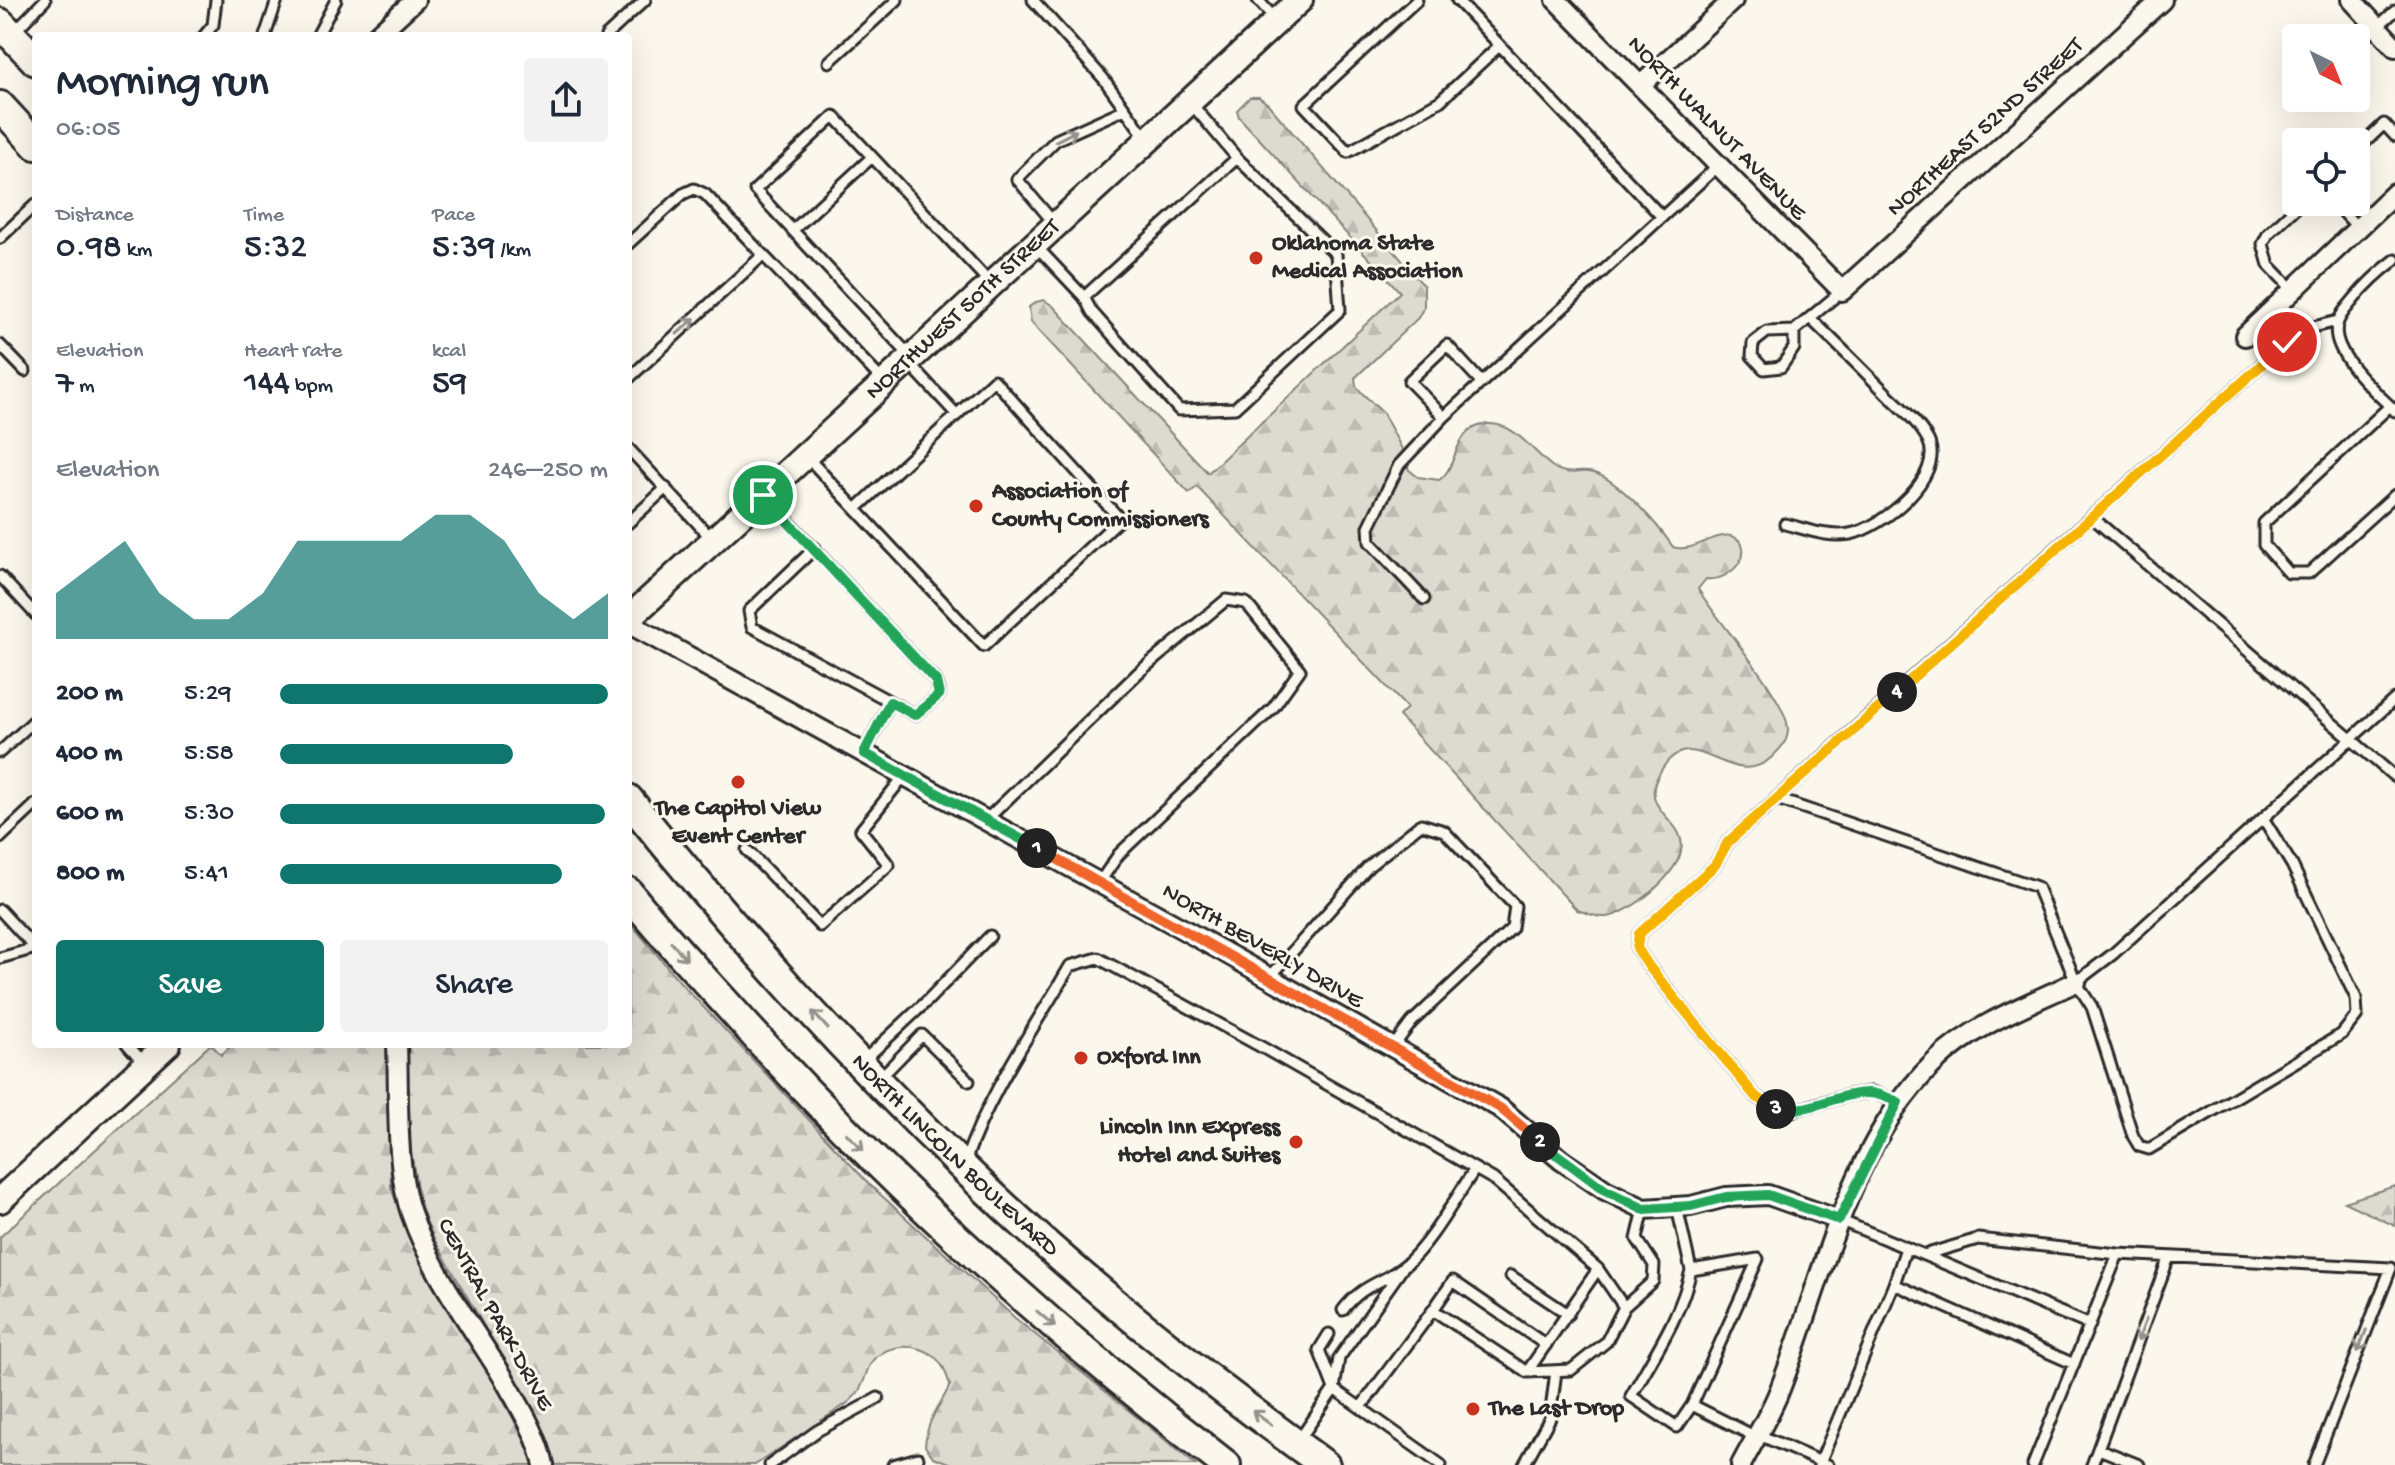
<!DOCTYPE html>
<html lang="en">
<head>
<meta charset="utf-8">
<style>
	body { margin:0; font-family:"Gochi Hand",sans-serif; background:#f2f2f3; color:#1f2937; height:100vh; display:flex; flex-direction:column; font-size:30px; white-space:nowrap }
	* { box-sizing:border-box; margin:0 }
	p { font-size:26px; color:#747a83 }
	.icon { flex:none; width:44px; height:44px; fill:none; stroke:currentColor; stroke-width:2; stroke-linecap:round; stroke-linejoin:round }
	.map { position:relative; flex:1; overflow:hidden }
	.panel { position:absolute; left:32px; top:32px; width:600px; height:1016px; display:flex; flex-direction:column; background:#fff; border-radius:8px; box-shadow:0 8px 32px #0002 }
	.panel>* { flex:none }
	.needle { width:52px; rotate:137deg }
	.tools { position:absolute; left:2282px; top:24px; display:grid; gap:16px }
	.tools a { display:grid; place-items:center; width:88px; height:88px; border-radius:8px; background:#fff; box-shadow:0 8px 32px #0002; font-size:40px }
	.pin { position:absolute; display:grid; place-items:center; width:68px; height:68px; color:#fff; margin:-34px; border:4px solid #fff; border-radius:50%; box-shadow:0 2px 8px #0007 }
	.km { position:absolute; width:40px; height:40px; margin:-20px; border-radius:50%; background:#222; color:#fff; font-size:22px; line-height:40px; text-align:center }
	.round { display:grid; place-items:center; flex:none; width:84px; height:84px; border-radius:8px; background:#f2f2f3 }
	.overview { display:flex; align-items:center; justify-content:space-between; height:136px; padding:0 24px }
	h1 { font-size:44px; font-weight:600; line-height:60px }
	.metrics { display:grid; grid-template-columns:repeat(3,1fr); gap:12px; height:136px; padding:8px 24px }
	.metrics div { display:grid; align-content:center }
	.metrics b { font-size:34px; font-weight:600 }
	.metrics small { font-size:22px; font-weight:400 }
	.metrics p { font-size:22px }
	.chart { height:224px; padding:16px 24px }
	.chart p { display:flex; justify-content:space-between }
	.chart svg { width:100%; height:144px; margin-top:8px; fill:#0f766e; opacity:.7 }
	.cta { display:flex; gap:16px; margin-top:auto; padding:16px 24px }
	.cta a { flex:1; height:92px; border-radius:8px; background:#0f766e; color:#fff; font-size:32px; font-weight:600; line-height:92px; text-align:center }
	.cta a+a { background:#f2f2f3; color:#1f2937 }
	ul { padding:0 24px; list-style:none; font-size:26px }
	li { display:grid; grid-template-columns:128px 96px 1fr; align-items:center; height:60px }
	li i { height:20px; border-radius:10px; background:#0f766e }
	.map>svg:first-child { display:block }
	.forest { fill:url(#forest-firs); stroke:#84827e; stroke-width:2 }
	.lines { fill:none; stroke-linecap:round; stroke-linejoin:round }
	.service-casing { stroke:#2b2b2b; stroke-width:15 }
	.minor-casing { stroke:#2b2b2b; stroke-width:24 }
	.secondary-casing { stroke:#2b2b2b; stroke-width:30 }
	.primary-casing { stroke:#2b2b2b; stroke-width:34 }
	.service { stroke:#fbf7ec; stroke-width:9 }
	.minor { stroke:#fbf7ec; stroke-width:18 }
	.secondary { stroke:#fbf7ec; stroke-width:24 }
	.primary { stroke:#fbf7ec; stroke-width:28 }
	.oneway { stroke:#93918c }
	.split-1-casing { stroke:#fff; stroke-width:16 }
	.split-2-casing { stroke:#fff; stroke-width:16 }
	.split-3-casing { stroke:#fff; stroke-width:16 }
	.split-4-casing { stroke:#fff; stroke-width:16 }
	.split-5-casing { stroke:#fff; stroke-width:16 }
	.split-1 { stroke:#22a559; stroke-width:10 }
	.split-2 { stroke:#f0652b; stroke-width:10 }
	.split-3 { stroke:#22a559; stroke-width:10 }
	.split-4 { stroke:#f5b400; stroke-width:10 }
	.split-5 { stroke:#f5b400; stroke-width:10 }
	.poi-dot { fill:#c8321e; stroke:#fbf7ec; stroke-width:3 }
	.labels { text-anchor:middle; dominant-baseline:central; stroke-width:6; stroke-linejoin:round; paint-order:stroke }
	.street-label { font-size:24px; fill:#2b2b2b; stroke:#fbf7ec }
	.poi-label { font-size:24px; font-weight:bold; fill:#2b2b2b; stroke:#fbf7ec; text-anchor:start }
</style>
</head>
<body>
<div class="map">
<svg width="2395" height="1465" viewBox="0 0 2395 1465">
	<defs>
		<pattern id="forest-firs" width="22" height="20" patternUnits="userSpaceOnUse" patternTransform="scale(2)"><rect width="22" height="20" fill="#dddad0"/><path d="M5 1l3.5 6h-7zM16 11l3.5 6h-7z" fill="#bebbb3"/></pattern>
	</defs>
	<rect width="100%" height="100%" fill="#fbf7ec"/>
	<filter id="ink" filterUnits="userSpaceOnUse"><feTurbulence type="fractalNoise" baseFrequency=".0125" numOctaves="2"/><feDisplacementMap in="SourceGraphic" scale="16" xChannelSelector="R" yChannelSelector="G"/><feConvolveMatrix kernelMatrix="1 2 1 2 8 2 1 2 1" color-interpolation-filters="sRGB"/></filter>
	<g filter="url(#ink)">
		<path class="forest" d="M1250 97H1259L1268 104 1424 286V307L1418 318 1355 378 1356 386 1362 393 1383 413 1404 453 1409 470 1418 477 1439 480C1459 466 1452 432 1482 425 1512 417 1533 453 1553 467 1567 477 1579 469 1594 473 1619 480 1659 526 1673 547 1694 554 1718 529 1734 537 1758 549 1731 583 1706 579L1698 589C1716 620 1790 701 1788 731 1787 743 1780 749 1772 757 1730 796 1690 712 1658 776 1639 812 1688 820 1681 851 1677 875 1630 915 1606 917 1597 918 1585 912 1577 910L1399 716 1407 708 1197 487 1189 493 1031 322 1029 307 1036 302 1044 300 1053 306 1208 473 1400 292 1239 117 1237 110Z
			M628 920 680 982 869 1184 1015 1318 1196 1465H954L933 1457 925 1446C927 1418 939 1409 950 1385 948 1380 946 1372 943 1367 929 1344 896 1340 875 1358 867 1365 866 1378 861 1387 859 1393 854 1397 849 1402L755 1465H556L524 1396 430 1232 419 1200 411 1152 406 1044H628Z
			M211 1044 221 1055 233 1044H388L391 1188 422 1266 482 1359 531 1453 534 1465H0V1237Z
			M2395 1186V1226L2344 1202Z"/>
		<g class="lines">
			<g class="service-casing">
				<path id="service" d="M1033 0 1103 78 1146 138
					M1258 0 1275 19
					M1417 0 1304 105 1348 152 1440 101 1500 45
					M1457 0 1662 217 1718 166
					M2377 27 2395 11
					M14 32 45 0
					M204 36 213 25 216 0
					M265 36 277 0
					M317 36 336 0
					M606 36 645 0
					M829 62 897 0
					M1190 102 1237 158 1084 297 1092 312 1179 410 1235 408 1340 310 1336 254 1237 158
					M2356 151 2384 124 2395 136
					M2334 202 2358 228
					M1054 223 1017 179 1056 140 1125 109
					M793 230 872 157
					M0 238 36 204
					M628 244 683 194 694 189 705 194 883 381
					M1035 245 1084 297
					M2395 260C2379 272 2367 283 2354 299 2348 307 2339 315 2337 325 2330 353 2377 393 2395 411
					M2293 290 2269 265 2263 244 2268 234 2302 202
					M1794 331 1767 332 1753 343 1752 356 1764 369 1781 367 1794 348V331L1842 291
					M0 345 25 371
					M910 356 755 190 834 116 991 284
					M908 362 957 415
					M628 379 762 256
					M1482 383 1447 345 1409 381 1444 417 1662 217
					M2390 406 2264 523V545L2289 573H2309L2395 495
					M628 448 713 540
					M808 458 984 646 1120 519 994 380 856 509
					M764 495 936 681 939 695 915 715 752 627 749 611 815 548
					M2093 518 2395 777
					M628 523 666 488
					M1785 524C1806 529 1828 538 1850 534 1882 528 1946 476 1928 440 1919 423 1902 408 1888 395 1862 369 1836 343 1810 318
					M0 576 36 615
					M1424 599 1370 542 1369 527 1399 465 1444 417
					M0 752 36 719
					M864 753 890 702
					M1777 799 2037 887 2076 982 2092 1007 2133 1136 2139 1146 2149 1149 2342 1034 2357 1015 2356 998 2292 865 2263 818
					M986 820 1138 673 1226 600 1246 603 1300 670 1273 708 1119 854 1099 883
					M0 838 36 804
					M747 850 820 926 889 865 861 830 905 775
					M0 910 36 949
					M0 958 36 948
					M1269 978 1369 866 1421 824 1444 831 1515 906 1512 928 1412 1022 1392 1048
					M2076 982 2113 954 2395 699
					M127 1044 146 1065
					M862 1062 927 1001 990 936
					M880 1078 922 1035 969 1081
					M1898 1102 1872 1092 1849 1095 1792 1111 1776 1109 1755 1096 1650 968 1637 948 1639 934 1715 865 1728 842 2287 342 2305 329 2338 321
					M965 1162C989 1092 1033 1030 1070 966L1098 958 1265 1049 1493 1179 1598 1269 1624 1307
					M1677 1207 1691 1270 1758 1259 1692 1405 1756 1437
					M1839 1220 1924 1255 1978 1239 2118 1254 2391 1268 2314 1465
					M1924 1255 2090 1325
					M1691 1270C1681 1316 1654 1355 1631 1396L1677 1427 1692 1405
					M1511 1276 1568 1314
					M1894 1284 1906 1248
					M1343 1310C1364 1283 1380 1285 1404 1266 1429 1246 1456 1197 1475 1169
					M1433 1310 1453 1281 1546 1345
					M1329 1334 1319 1350 1333 1386
					M1527 1372 1598 1269
					M1334 1389 1339 1358 1402 1269
					M1361 1407 1433 1310 1527 1372 1571 1370 1606 1342 1624 1307 1653 1281 1654 1265 1637 1239 1644 1209
					M1757 1434 1828 1465
					M1297 1443 1334 1389 1441 1465
					M2099 1449 2139 1465
					M770 1465 817 1431 878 1398
					M893 1465 918 1458
					M1524 1465 1550 1418 1556 1371
					M1819 1465 1894 1284 2074 1364
					M2033 1465 2118 1254
					M2092 1465 2169 1257"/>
			</g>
			<g class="minor-casing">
				<path id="minor" d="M1556 0 1842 291 2162 0
					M2352 0 2395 47
					M376 36 415 0
					M1640 86 1733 0
					M2245 336 2395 193
					M628 623 1217 948 1500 1108 1561 1160 1605 1190 1644 1209 1691 1206 1726 1197 1768 1195 1839 1220
					M397 1044C399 1095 395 1166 411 1213 431 1272 471 1325 503 1377 519 1405 537 1433 544 1465
					M1741 1465C1754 1440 1770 1415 1780 1389 1822 1282 1848 1146 1934 1063 1973 1025 2027 1005 2076 982"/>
			</g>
			<g class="secondary-casing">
				<g id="secondary">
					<path id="s1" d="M628 619 1300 0"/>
					<path d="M0 1200 168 1044"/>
				</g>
			</g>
			<g class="primary-casing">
				<g id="primary">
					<path d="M0 23 36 61"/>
					<path d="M0 106 36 145"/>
					<path id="s2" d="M628 799C734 931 848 1056 970 1174 1079 1280 1201 1376 1325 1465"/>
					<path d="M628 892C660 933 697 971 732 1010 882 1178 1048 1328 1226 1465"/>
				</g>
			</g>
			<use href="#service" class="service"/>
			<use href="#minor" class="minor"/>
			<use href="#secondary" class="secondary"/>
			<use href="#primary" class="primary"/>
		</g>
		<defs><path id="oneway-shaft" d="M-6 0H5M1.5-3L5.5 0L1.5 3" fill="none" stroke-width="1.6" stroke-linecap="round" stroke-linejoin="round" transform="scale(2)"/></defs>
		<g class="oneway">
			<use href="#oneway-shaft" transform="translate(1066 136) rotate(-27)"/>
			<use href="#oneway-shaft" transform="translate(686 326) rotate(-42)"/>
			<use href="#oneway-shaft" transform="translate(679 951) rotate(48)"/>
			<use href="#oneway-shaft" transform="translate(820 1020) rotate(-132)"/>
			<use href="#oneway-shaft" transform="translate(855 1142) rotate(45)"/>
			<use href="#oneway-shaft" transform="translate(1046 1319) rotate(41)"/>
			<use href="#oneway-shaft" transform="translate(2142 1330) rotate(110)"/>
			<use href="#oneway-shaft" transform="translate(2362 1341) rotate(111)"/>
			<use href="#oneway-shaft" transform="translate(1262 1418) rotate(-143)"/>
		</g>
	</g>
	<g class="lines" filter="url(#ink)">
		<g class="split-1-casing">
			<path id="split-1" d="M763 495 936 681 939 695 915 715 890 702 864 753 1037 848"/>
		</g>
		<g class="split-2-casing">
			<path id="split-2" d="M1037 848 1500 1108 1540 1142"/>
		</g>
		<g class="split-3-casing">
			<path id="split-3" d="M1540 1142 1605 1190 1644 1209 1691 1206 1726 1197 1768 1195 1839 1220 1898 1102C1889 1098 1878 1093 1868 1093 1836 1093 1809 1114 1776 1109"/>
		</g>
		<g class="split-4-casing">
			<path id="split-4" d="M1776 1109 1755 1096 1650 968 1637 948 1639 934 1715 865 1728 842 1897 692"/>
		</g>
		<g class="split-5-casing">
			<path id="split-5" d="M1897 692 2287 342"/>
		</g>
		<use href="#split-1" class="split-1"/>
		<use href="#split-2" class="split-2"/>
		<use href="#split-3" class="split-3"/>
		<use href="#split-4" class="split-4"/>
		<use href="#split-5" class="split-5"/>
	</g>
	<g class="poi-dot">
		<circle cx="1256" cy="258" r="8"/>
		<circle cx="976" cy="506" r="8"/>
		<circle cx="738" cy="782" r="8"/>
		<circle cx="1081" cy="1058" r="8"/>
		<circle cx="1296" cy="1142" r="8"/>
		<circle cx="1473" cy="1409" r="8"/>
	</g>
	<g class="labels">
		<g class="street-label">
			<text transform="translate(1986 128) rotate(-42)">NORTHEAST 52ND STREET</text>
			<text transform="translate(1716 129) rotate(46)">NORTH WALNUT AVENUE</text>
			<text stroke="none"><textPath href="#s1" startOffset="456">NORTHWEST 50TH STREET</textPath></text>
			<text transform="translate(1262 947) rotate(30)">NORTH BEVERLY DRIVE</text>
			<text stroke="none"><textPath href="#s2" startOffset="484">NORTH LINCOLN BOULEVARD</textPath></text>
			<text transform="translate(494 1315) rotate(61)">CENTRAL PARK DRIVE</text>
		</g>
		<g class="poi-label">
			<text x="1272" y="244">Oklahoma State<tspan x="1272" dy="28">Medical Association</tspan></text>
			<text x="992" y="492">Association of<tspan x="992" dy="28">County Commissioners</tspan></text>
			<text x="738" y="809" text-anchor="middle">The Capitol View<tspan x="738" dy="28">Event Center</tspan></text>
			<text x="1097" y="1058">Oxford Inn</text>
			<text x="1280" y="1128" text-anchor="end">Lincoln Inn Express<tspan x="1280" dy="28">Hotel and Suites</tspan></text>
			<text x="1489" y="1409">The Last Drop</text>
		</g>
	</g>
</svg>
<div class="tools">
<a><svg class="needle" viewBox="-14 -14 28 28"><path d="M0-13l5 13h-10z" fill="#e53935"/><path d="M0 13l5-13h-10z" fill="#747a83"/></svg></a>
<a><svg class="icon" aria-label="locate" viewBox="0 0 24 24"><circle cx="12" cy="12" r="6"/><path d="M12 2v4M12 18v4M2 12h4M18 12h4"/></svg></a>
</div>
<div class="pin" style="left:763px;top:495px;background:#1e9e55"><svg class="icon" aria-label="arrive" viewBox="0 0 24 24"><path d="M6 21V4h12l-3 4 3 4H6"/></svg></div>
<div class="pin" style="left:2287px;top:342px;background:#d93025"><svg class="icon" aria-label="check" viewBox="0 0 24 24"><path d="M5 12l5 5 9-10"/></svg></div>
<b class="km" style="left:1037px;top:848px">1</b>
<b class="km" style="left:1540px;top:1142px">2</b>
<b class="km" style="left:1776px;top:1109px">3</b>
<b class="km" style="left:1897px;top:692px">4</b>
<section class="panel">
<div class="overview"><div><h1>Morning run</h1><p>06:05</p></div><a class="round"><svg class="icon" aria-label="share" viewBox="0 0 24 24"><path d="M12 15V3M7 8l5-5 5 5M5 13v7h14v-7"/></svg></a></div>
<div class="metrics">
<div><p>Distance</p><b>0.98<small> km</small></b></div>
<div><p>Time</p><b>5:32</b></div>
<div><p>Pace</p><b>5:39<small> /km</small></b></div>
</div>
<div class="metrics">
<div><p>Elevation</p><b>7<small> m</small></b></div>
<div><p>Heart rate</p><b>144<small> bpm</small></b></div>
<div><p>kcal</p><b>59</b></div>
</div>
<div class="chart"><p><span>Elevation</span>246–250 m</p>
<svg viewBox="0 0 160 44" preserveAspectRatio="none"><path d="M0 44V30L10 22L20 14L30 30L40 38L50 38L60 30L70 14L80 14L90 14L100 14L110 6L120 6L130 14L140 30L150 38L160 30V44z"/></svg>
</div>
<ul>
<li><b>200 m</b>5:29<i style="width:100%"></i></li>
<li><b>400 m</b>5:58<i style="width:71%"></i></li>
<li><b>600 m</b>5:30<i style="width:99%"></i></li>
<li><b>800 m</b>5:41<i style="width:86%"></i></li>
</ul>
<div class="cta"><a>Save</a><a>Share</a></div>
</section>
</div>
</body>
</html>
